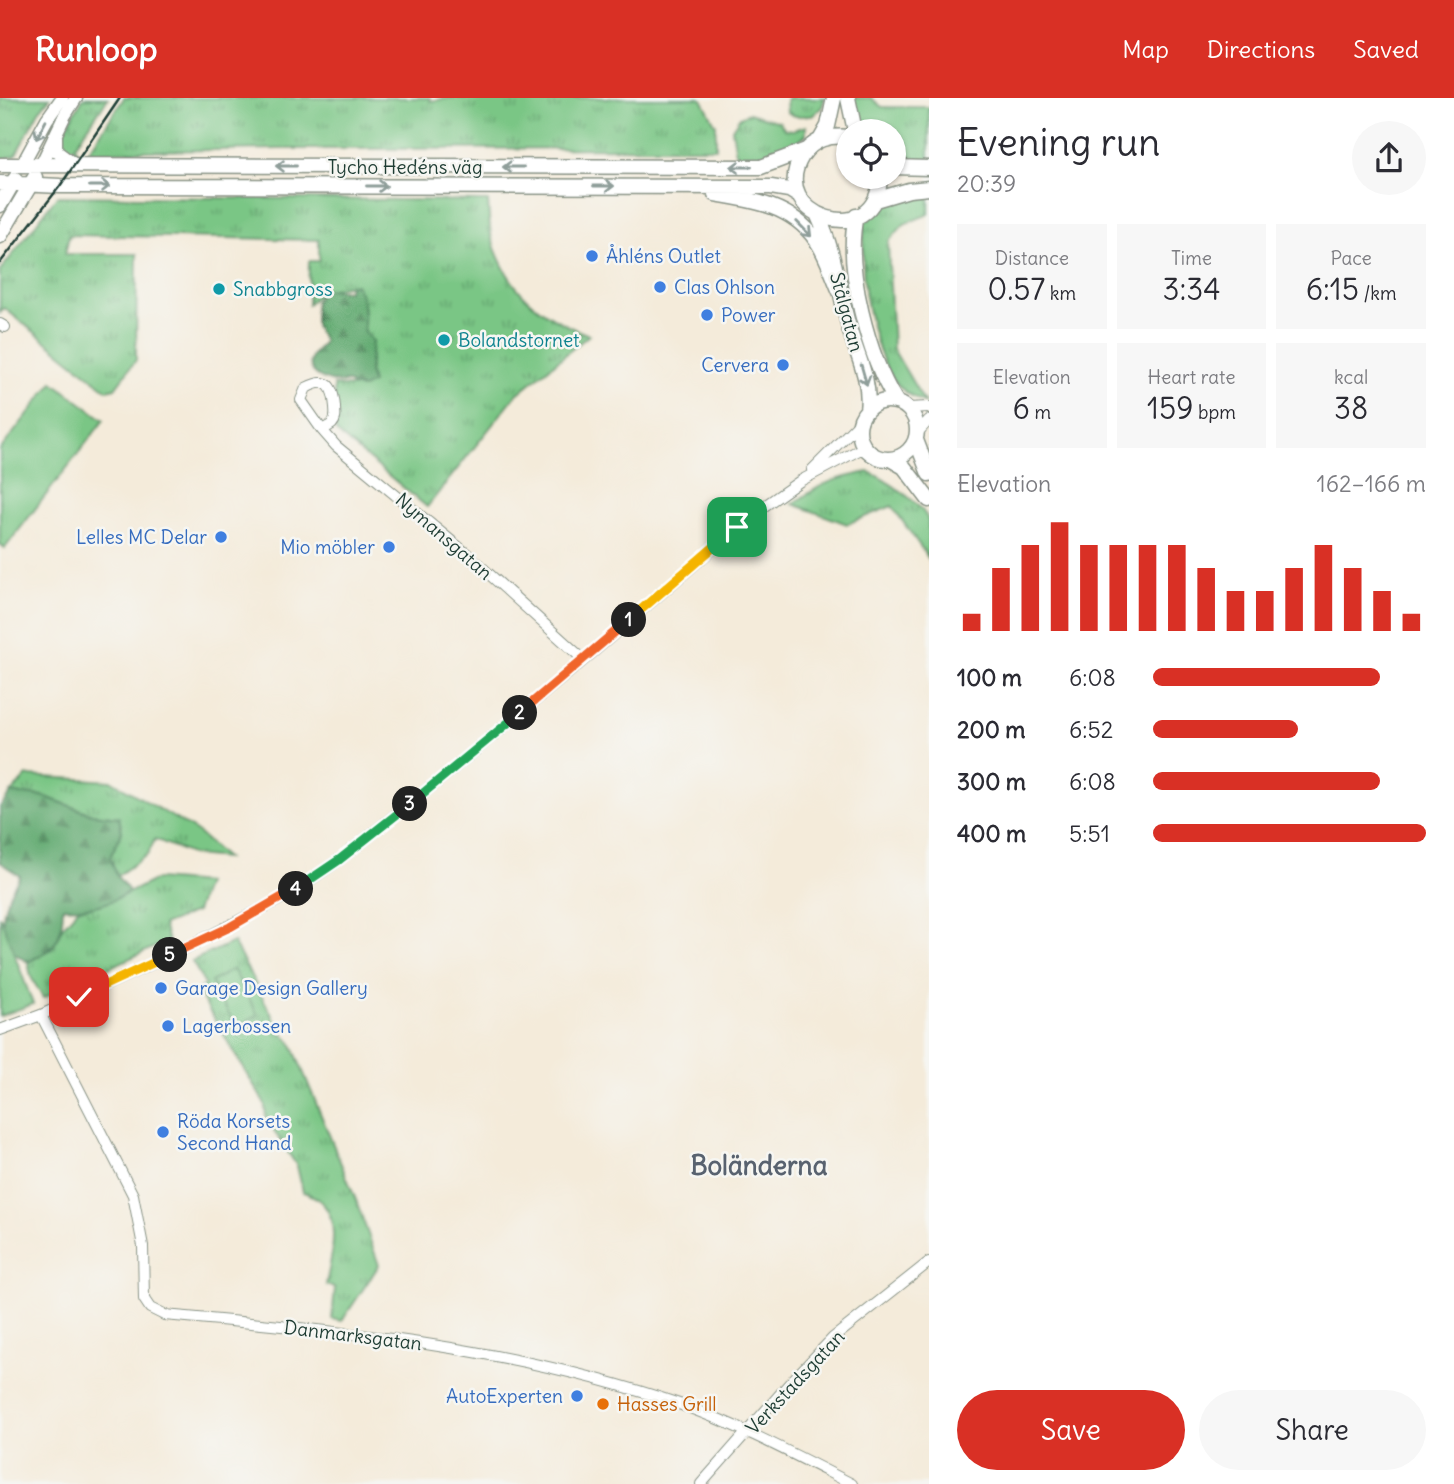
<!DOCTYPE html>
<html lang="en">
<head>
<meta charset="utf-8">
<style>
	body { margin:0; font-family:Delius,sans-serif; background:#f7f7f7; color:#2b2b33; height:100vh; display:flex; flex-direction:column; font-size:26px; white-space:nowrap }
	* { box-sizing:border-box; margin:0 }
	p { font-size:23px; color:#7c7c81 }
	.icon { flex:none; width:38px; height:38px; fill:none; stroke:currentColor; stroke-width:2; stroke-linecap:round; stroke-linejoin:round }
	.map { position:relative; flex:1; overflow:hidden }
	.sheet { display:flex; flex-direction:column; background:#fff; width:525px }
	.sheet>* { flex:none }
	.buttons { position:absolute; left:836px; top:21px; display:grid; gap:14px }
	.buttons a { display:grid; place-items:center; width:70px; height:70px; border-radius:50%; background:#fff; box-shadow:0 2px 5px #0004; font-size:35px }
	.pin { position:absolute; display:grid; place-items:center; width:60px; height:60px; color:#fff; margin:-30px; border-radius:14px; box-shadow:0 4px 10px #0006 }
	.km { position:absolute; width:35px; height:35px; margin:-18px; border-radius:50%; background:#222; color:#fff; font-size:19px; line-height:35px; text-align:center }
	.round { display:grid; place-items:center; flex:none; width:74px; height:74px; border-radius:37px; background:#f7f7f7 }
	.head { display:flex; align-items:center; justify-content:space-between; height:119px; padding:0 28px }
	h1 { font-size:38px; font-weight:600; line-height:52px }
	.figures { display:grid; grid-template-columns:repeat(3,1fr); gap:10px; height:119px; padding:7px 28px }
	.figures div { display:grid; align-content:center; border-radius:0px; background:#f7f7f7; text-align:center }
	.figures b { font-size:30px; font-weight:600 }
	.figures small { font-size:19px; font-weight:400 }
	.figures p { font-size:19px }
	.chart { height:196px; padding:14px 28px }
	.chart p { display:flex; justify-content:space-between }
	.chart svg { width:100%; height:126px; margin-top:7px; stroke:#d93025; stroke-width:6 }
	.primary-button { display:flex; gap:14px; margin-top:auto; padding:14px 28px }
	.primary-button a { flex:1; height:80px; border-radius:42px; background:#d93025; color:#fff; font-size:28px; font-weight:600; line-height:80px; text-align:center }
	.primary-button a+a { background:#f7f7f7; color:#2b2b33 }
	ul { padding:0 28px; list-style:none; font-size:23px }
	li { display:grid; grid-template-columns:112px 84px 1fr; align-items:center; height:52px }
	li i { height:18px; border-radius:9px; background:#d93025 }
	header { display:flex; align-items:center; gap:42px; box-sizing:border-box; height:98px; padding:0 35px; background:#d93025; color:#fff }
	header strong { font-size:33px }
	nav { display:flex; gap:38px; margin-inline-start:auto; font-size:24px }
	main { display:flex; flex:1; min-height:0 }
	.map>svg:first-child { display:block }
	.grass { fill:url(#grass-tufts); stroke:#4c825c; stroke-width:2 }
	.forest { fill:url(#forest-firs); stroke:#417453; stroke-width:2 }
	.park { fill:#7ac685; stroke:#4c825c; stroke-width:2 }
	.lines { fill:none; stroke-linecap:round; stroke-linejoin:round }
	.minor-casing { stroke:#8a9487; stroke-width:12 }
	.tertiary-casing { stroke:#8a9487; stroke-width:15 }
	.secondary-casing { stroke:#8a9487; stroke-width:17 }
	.minor { stroke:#fff; stroke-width:10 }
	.tertiary { stroke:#fff; stroke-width:12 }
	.secondary { stroke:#fff; stroke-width:14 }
	.rail { stroke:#1f3d34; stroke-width:2.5 }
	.oneway { stroke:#8f9e9a }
	.split-1-casing { stroke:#fff; stroke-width:14 }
	.split-2-casing { stroke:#fff; stroke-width:14 }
	.split-3-casing { stroke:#fff; stroke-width:14 }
	.split-4-casing { stroke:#fff; stroke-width:14 }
	.split-5-casing { stroke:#fff; stroke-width:14 }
	.split-6-casing { stroke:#fff; stroke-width:14 }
	.split-1 { stroke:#f5b400; stroke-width:9 }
	.split-2 { stroke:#f0652b; stroke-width:9 }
	.split-3 { stroke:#22a559; stroke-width:9 }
	.split-4 { stroke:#22a559; stroke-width:9 }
	.split-5 { stroke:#f0652b; stroke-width:9 }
	.split-6 { stroke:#f5b400; stroke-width:9 }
	.shop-dot { fill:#3f7fe0; stroke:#f6f6f2; stroke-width:2.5 }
	.culture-dot { fill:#0f9aa8; stroke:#f6f6f2; stroke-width:2.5 }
	.food-dot { fill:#e8710a; stroke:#f6f6f2; stroke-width:2.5 }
	.labels { text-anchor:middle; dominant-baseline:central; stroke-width:5; stroke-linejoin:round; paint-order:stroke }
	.street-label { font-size:19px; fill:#1f3d34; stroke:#f6f6f2 }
	.shop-label { font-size:19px; fill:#366cbe; stroke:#f6f6f2; text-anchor:start }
	.culture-label { font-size:19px; fill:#0d838f; stroke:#f6f6f2; text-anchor:start }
	.food-label { font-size:19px; fill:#c56008; stroke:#f6f6f2; text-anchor:start }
	.district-label { font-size:26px; font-weight:bold; fill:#58626f; stroke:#f6f6f2 }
</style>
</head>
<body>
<header>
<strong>Runloop</strong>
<nav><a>Map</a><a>Directions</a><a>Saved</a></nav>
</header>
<main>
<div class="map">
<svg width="929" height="1386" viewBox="0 0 929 1386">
	<defs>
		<pattern id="grass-tufts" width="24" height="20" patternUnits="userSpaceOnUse" patternTransform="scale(1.75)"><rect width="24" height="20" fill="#7ac685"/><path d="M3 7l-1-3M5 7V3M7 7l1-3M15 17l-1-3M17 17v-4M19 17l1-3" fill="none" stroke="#63a26e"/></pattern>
		<pattern id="forest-firs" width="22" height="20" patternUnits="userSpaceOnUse" patternTransform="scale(1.75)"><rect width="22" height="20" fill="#63ab72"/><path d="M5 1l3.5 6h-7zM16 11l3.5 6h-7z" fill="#518c5e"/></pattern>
	</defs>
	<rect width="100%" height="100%" fill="#f6f6f2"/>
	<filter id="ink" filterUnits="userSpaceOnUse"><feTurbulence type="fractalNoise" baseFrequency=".0143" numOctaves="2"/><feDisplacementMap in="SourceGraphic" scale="14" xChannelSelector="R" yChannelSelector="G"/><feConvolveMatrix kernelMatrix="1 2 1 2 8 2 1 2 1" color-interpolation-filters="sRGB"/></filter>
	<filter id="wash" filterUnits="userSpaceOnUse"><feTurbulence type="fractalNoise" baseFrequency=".00686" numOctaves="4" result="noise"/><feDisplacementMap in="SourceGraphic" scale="28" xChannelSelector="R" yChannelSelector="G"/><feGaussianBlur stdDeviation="1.57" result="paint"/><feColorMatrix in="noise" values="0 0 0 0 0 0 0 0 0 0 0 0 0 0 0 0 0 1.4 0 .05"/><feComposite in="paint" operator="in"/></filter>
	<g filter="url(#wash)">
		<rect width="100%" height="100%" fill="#f4ebda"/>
		<path class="grass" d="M0 0H50L39 13 15 58 0 61Z
			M83 0H108L75 48 77 54C67 54 63 53 58 43Z
			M124 0H430V3L451 0H698L702 1 716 27V50L280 51 88 54Z
			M788 0H825L822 9 812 18H795L787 14 786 2Z
			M853 0H871L882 9H929V63L894 64V33H861Z
			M749 15 780 24 785 31 793 32 806 28V37C788 52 759 66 736 56L732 31 740 19Z
			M929 96V116L904 126 888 144 893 251 925 305C918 301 908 297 902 291 876 268 863 197 863 163 863 150 864 138 864 125L892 103Z
			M57 98 488 103C489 116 489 130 492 141 509 195 539 217 589 237L516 297 427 409 336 334 334 287 363 290 371 280 369 274 372 243 364 233C364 218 365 199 355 186L322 193 308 206 309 163H319V142L69 137 65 156H137L136 262 115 290 107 292 4 210 0 215V173Z
			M869 374C885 381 922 405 928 422 929 432 929 449 929 461L892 408 847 426 793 406C823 384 833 381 869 374Z
			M27 678 112 683 196 733 226 760 193 757 155 741 148 756 117 778 110 759 122 734 119 719 92 716 43 698 11 695Z
			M157 781 206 785 196 814 163 827 168 843 43 900 31 879 28 864 52 851 63 828 79 810C109 809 131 792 157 781Z
			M233 844 281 934 291 944 356 1102 379 1167 342 1223 332 1221 335 1190 326 1187C332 1155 346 1106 303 1094L297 1068 266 1021 265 1006 197 892 205 887 192 863Z"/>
		<path class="forest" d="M355 186C365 198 364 218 364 233L372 243 369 274 372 285 363 290 353 288 348 284C335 286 306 280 311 261 313 253 321 250 324 243L315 228V205L322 193 327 191 348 193 349 188Z
			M11 695 43 698 92 716 119 719 122 734 110 759 117 778 129 793C108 808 89 811 63 809 62 843 57 849 28 864L6 850C0 818 2 806 20 778L0 764V709Z"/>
		<path class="park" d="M53 284 104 322 5 450 0 446V352Z
			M0 818 33 906 0 918Z
			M233 871 258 917 236 929 211 884Z"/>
	</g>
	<g filter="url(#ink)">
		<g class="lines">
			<g class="minor-casing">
				<path id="minor" d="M0 226 5 229
					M908 310 929 309
					M322 332C322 332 331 327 332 326 337 321 335 315 335 309 333 288 328 278 306 290L301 302 322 332 336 348 467 456 584 562
					M917 335 929 322
					M812 372 861 323
					M41 917 133 1097 143 1148 144 1201 150 1210 164 1217C337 1232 514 1249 679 1306 739 1327 795 1357 852 1386
					M0 932 41 917 186 850 290 796 339 762 437 684 584 562 753 416 800 383 859 352H867
					M701 1386 789 1286 833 1240 929 1164"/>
			</g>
			<g class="tertiary-casing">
				<path id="tertiary" d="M56 38V53L75 67
					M22 67 47 21 62 0
					M41 67 65 17 76 0"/>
			</g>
			<g class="secondary-casing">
				<path id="secondary" d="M848 0 855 33
					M849 39C829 37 813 41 802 58 766 117 877 156 880 79
					M820 42 828 28 834 0
					M0 67 761 69 806 52
					M894 69 929 70
					M0 85 60 88 771 89 789 92 799 98
					M715 96C754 102 792 108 816 142 827 157 833 179 841 196
					M875 102 909 92 929 90
					M0 107 15 81
					M818 118C836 157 838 192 850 233 858 260 871 283 867 312
					M856 118C844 169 869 260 896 303
					M0 138 35 79
					M859 332a29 29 0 1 1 58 0a29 29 0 1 1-58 0Z
					M916 342 929 376
					M890 361 904 369 929 402"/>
			</g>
			<use href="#minor" class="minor"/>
			<use href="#tertiary" class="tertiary"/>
			<use href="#secondary" class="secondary"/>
			<path class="rail" d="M0 165 60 88 120 0"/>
		</g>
		<defs><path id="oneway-shaft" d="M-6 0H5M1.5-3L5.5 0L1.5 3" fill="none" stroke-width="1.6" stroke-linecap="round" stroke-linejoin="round" transform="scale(1.75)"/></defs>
		<g class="oneway">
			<use href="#oneway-shaft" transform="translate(41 32) rotate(118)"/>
			<use href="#oneway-shaft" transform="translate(286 68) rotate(-180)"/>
			<use href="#oneway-shaft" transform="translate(513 69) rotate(-180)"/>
			<use href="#oneway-shaft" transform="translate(741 69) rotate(-180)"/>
			<use href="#oneway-shaft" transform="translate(100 88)"/>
			<use href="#oneway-shaft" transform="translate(377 88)"/>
			<use href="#oneway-shaft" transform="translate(604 88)"/>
			<use href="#oneway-shaft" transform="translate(804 131) rotate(46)"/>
			<use href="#oneway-shaft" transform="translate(864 277) rotate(74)"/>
		</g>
	</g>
	<g class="lines" filter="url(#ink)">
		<g class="split-1-casing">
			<path id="split-1" d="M629 522 737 429"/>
		</g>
		<g class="split-2-casing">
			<path id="split-2" d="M520 615 629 522"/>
		</g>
		<g class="split-3-casing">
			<path id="split-3" d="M410 706 520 615"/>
		</g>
		<g class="split-4-casing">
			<path id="split-4" d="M296 791 339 762 410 706"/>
		</g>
		<g class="split-5-casing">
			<path id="split-5" d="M170 857 230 829 296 791"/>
		</g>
		<g class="split-6-casing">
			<path id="split-6" d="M79 899 170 857"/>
		</g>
		<use href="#split-1" class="split-1"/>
		<use href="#split-2" class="split-2"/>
		<use href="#split-3" class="split-3"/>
		<use href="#split-4" class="split-4"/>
		<use href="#split-5" class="split-5"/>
		<use href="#split-6" class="split-6"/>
	</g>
	<g class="shop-dot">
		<circle cx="592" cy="158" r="7"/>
		<circle cx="660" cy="189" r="7"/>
		<circle cx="707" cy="217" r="7"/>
		<circle cx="783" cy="267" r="7"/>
		<circle cx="221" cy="439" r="7"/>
		<circle cx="389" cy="449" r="7"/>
		<circle cx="161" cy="890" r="7"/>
		<circle cx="168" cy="928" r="7"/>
		<circle cx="163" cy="1034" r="7"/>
		<circle cx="577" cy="1298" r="7"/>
	</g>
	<g class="culture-dot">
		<circle cx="219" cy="191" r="7"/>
		<circle cx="444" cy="242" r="7"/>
	</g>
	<circle class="food-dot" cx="603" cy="1306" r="7"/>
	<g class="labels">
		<g class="street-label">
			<text x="405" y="69">Tycho Hedéns väg</text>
			<text transform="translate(847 214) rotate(75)">Stålgatan</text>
			<text transform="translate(444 438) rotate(41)">Nymansgatan</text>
			<text transform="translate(353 1237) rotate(7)">Danmarksgatan</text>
			<text transform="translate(795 1284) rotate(-47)">Verkstadsgatan</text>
		</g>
		<g class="shop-label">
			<text x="606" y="158">Åhléns Outlet</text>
			<text x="674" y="189">Clas Ohlson</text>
			<text x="721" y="217">Power</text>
			<text x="769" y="267" text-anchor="end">Cervera</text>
			<text x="207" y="439" text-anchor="end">Lelles MC Delar</text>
			<text x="375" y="449" text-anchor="end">Mio möbler</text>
			<text x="175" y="890">Garage Design Gallery</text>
			<text x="182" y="928">Lagerbossen</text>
			<text x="177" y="1023">Röda Korsets<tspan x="177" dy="22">Second Hand</tspan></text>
			<text x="563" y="1298" text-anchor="end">AutoExperten</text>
		</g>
		<g class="culture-label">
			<text x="233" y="191">Snabbgross</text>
			<text x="458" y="242">Bolandstornet</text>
		</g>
		<g class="food-label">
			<text x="617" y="1306">Hasses Grill</text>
		</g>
		<g class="district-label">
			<text x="759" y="1067">Boländerna</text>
		</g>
	</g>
</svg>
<div class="buttons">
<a><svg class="icon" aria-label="locate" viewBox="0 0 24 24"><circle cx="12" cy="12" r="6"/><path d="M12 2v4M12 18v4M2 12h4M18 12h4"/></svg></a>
</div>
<div class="pin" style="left:737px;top:429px;background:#1e9e55"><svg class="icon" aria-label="arrive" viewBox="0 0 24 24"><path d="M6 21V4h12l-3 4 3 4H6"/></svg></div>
<div class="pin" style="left:79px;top:899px;background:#d93025"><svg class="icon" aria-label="check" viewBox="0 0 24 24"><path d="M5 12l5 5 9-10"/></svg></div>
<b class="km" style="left:629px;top:522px">1</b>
<b class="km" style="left:520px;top:615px">2</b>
<b class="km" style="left:410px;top:706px">3</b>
<b class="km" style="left:296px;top:791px">4</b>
<b class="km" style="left:170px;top:857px">5</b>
</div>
<section class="sheet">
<div class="head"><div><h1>Evening run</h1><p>20:39</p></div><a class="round"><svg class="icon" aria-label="share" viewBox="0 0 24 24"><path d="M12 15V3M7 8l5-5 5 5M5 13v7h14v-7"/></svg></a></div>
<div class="figures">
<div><p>Distance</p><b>0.57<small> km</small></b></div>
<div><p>Time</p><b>3:34</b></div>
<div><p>Pace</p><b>6:15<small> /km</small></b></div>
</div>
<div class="figures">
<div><p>Elevation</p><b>6<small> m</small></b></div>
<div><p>Heart rate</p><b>159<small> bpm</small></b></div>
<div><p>kcal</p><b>38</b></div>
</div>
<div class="chart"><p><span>Elevation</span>162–166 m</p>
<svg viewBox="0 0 160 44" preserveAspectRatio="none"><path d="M5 44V38M15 44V22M25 44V14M35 44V6M45 44V14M55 44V14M65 44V14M75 44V14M85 44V22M95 44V30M105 44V30M115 44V22M125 44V14M135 44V22M145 44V30M155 44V38"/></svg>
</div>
<ul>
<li><b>100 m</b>6:08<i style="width:83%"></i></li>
<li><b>200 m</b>6:52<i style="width:53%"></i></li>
<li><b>300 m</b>6:08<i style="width:83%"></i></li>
<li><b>400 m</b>5:51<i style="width:100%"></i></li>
</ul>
<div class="primary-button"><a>Save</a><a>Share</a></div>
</section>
</main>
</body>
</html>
